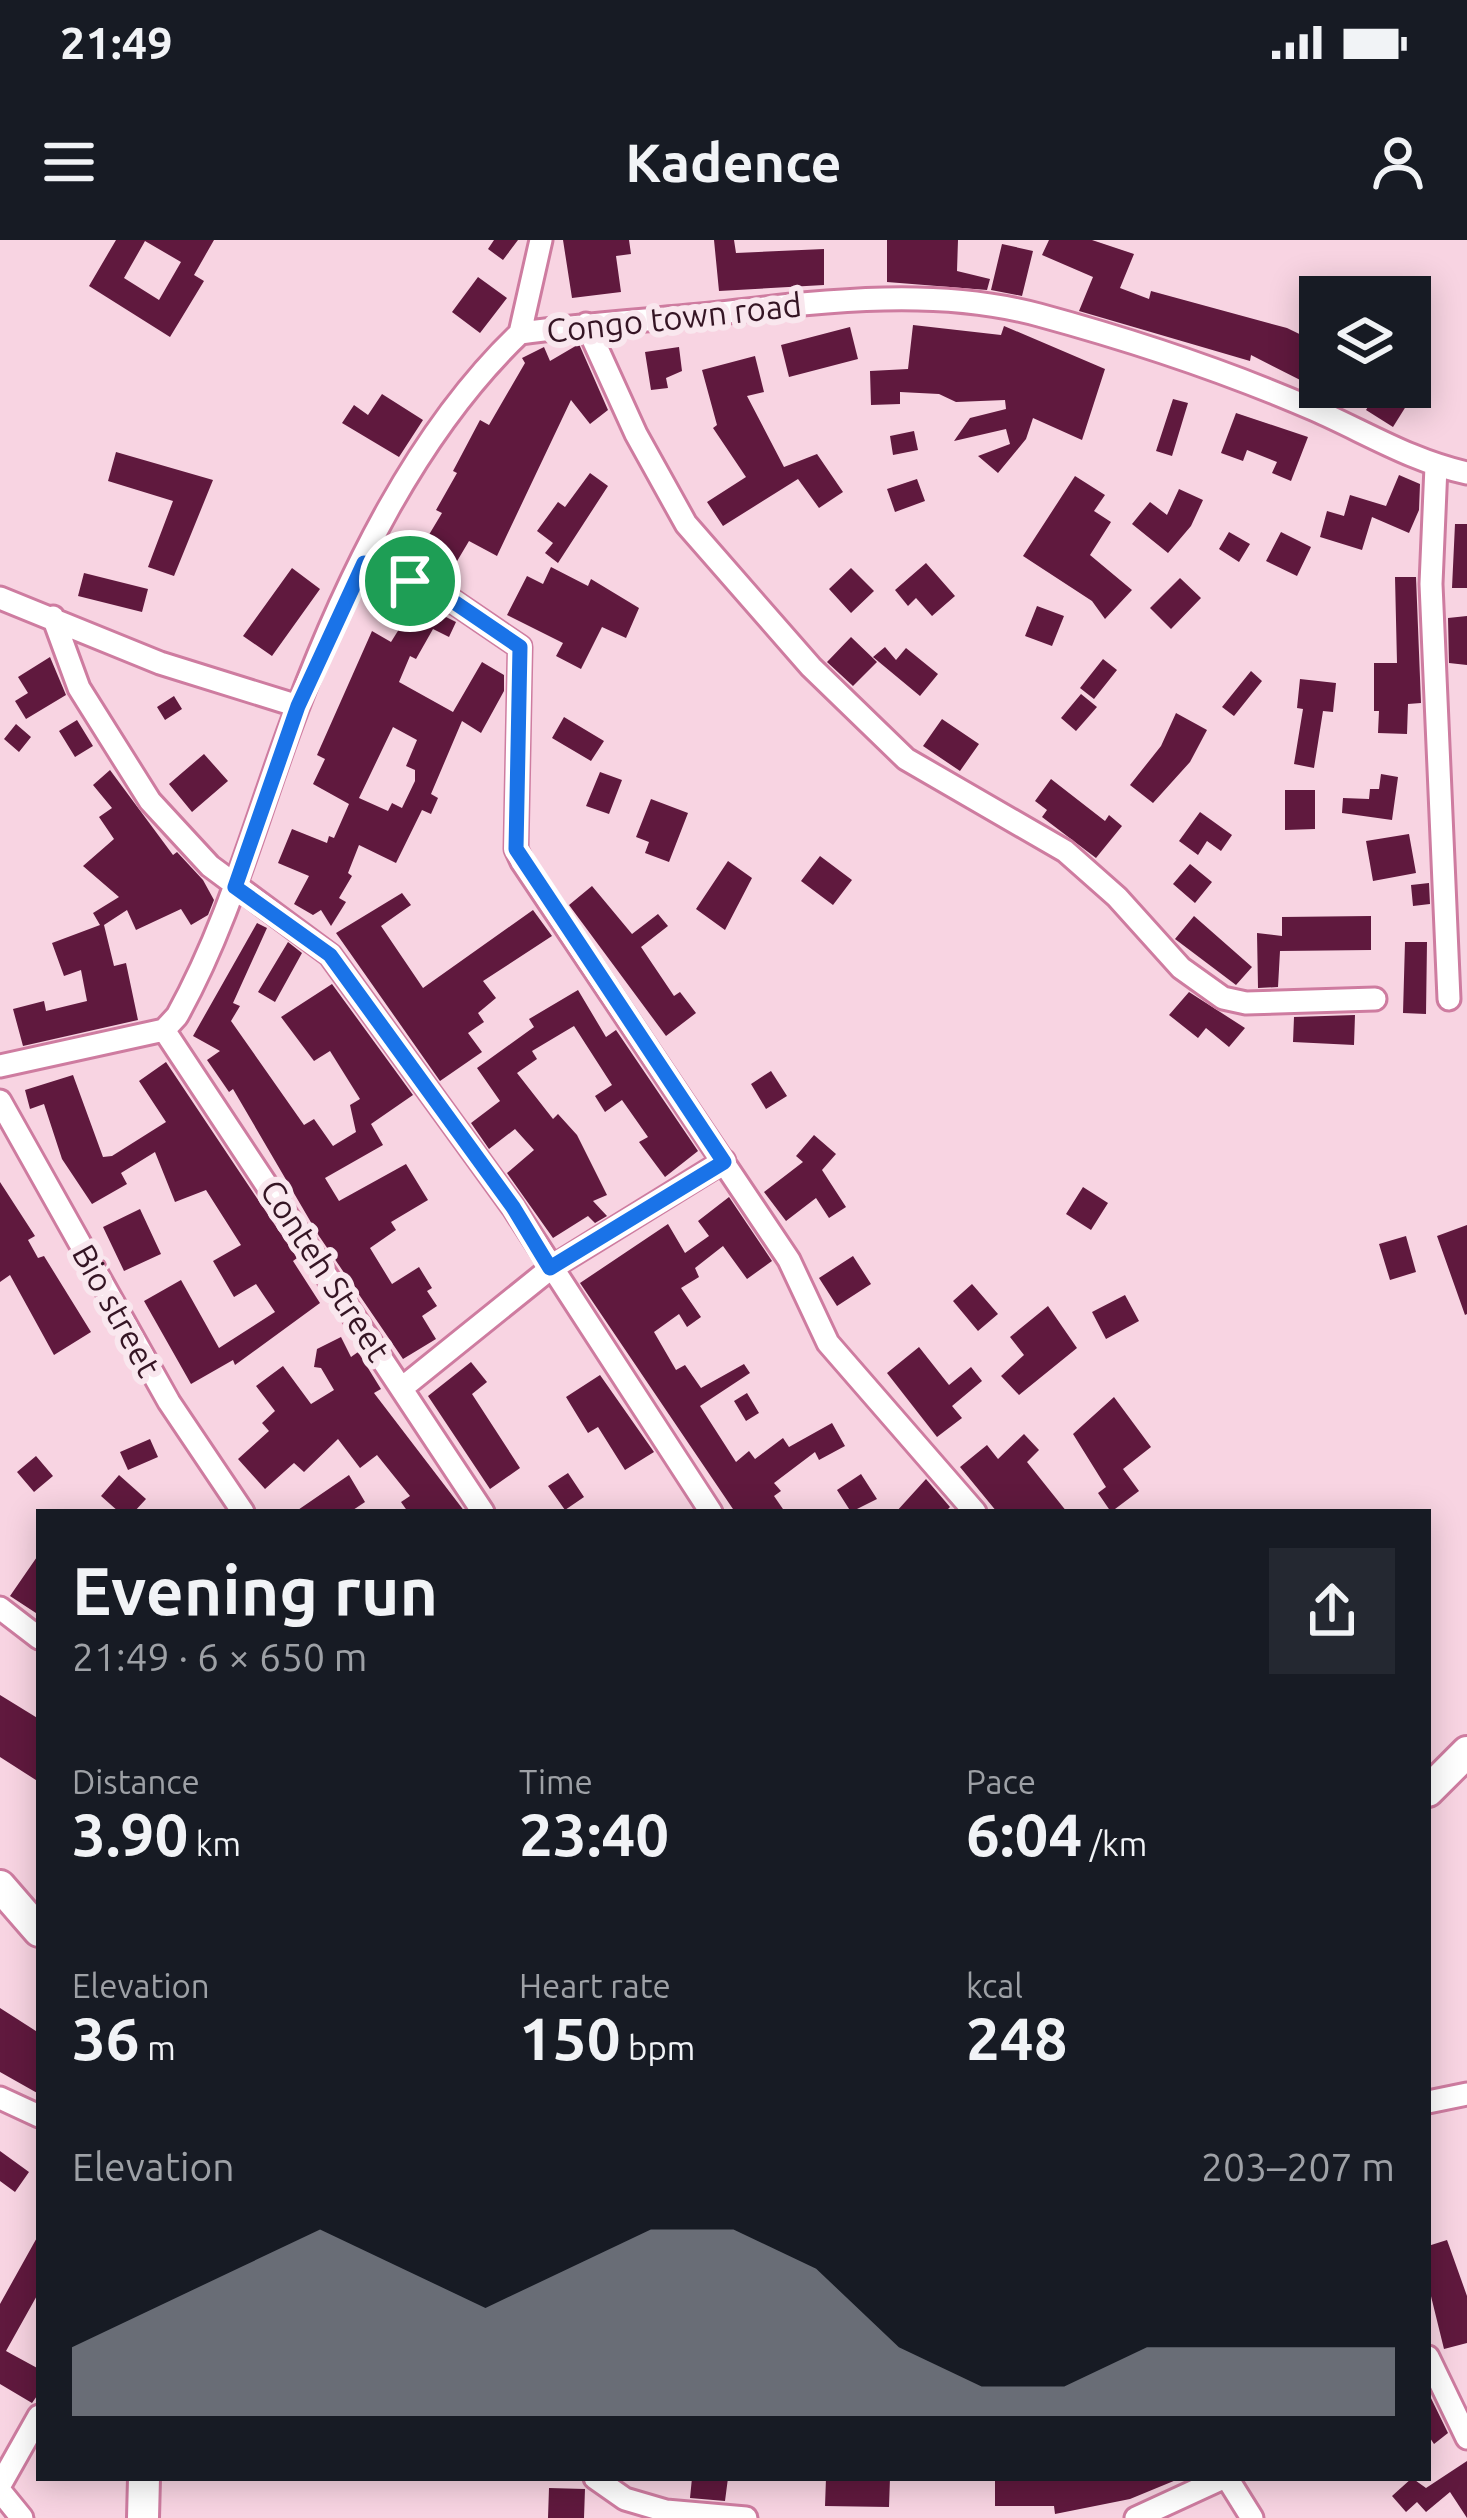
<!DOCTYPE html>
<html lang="en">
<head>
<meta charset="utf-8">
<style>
	body { margin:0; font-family:Ubuntu,sans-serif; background:#242831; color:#f1f3f6; height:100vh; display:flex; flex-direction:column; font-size:45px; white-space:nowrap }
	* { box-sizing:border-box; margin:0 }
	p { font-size:39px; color:#9ea1a6 }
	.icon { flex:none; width:66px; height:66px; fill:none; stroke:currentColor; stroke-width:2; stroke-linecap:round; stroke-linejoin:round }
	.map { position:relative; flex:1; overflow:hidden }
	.sheet { position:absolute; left:36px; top:1269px; width:1395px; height:972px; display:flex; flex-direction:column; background:#171b24; border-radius:0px; box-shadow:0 6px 30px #0003 }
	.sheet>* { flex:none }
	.buttons { position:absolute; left:1299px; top:36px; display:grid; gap:24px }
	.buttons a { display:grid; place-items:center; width:132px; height:132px; border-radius:0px; background:#171b24; box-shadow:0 6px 30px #0003; font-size:60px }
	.pin { position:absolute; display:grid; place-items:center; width:102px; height:102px; color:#fff; margin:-51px; border:6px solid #fff; border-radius:50%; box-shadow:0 3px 12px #0007 }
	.round { display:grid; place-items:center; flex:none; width:126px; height:126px; border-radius:0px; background:#242831 }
	.headline { display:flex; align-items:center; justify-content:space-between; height:204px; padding:0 36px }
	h1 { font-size:66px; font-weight:600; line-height:90px }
	.stats { display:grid; grid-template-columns:repeat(3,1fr); gap:18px; height:204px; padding:12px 36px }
	.stats div { display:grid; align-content:center }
	.stats b { font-size:60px; font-weight:600 }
	.stats small { font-size:33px; font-weight:400 }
	.stats p { font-size:33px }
	.chart { height:336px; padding:24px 36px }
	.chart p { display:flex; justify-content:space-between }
	.chart svg { width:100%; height:216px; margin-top:12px; fill:#8c9099; opacity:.7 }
	.status { display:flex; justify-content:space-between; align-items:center; height:84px; padding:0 60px; background:#171b24; direction:ltr }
	.status svg { height:33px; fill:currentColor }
	header { display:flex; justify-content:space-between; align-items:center; height:156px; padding:0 36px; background:#171b24; font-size:54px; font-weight:600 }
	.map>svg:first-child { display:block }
	.building { fill:#60193e; fill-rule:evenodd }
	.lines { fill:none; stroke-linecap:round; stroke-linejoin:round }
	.street-casing { stroke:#ce7ca0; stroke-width:27 }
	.secondary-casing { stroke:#ce7ca0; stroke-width:36 }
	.street { stroke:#fff; stroke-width:21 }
	.secondary { stroke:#fff; stroke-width:30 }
	.route-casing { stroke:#fff; stroke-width:24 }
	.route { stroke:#1a73e8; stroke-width:15 }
	.labels { text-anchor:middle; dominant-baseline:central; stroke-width:12; stroke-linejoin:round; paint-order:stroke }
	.street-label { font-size:33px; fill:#351524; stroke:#f9e7ee }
</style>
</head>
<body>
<div class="status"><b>21:49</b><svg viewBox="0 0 49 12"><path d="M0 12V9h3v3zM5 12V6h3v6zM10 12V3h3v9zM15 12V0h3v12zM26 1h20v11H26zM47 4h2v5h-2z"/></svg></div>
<header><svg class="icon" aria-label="menu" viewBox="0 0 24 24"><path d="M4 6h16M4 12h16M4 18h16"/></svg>Kadence<svg class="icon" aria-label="person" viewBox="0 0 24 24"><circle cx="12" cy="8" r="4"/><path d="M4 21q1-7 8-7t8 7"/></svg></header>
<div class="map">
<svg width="1467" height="2278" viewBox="0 0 1467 2278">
	<rect width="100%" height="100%" fill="#f8d4e2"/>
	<path class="building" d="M116 0H214L194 35 204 41 170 97 89 46ZM145 1 181 22 159 60 124 38Z
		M494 0H518L503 20 488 9Z
		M563 0H629L631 14 616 16 621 52 572 58Z
		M714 0H734L736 13 824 9V45L719 51Z
		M887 0H958L957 31 990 39 987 50 887 42Z
		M1049 0H1092L1134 14 1120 48 1149 59 1151 51 1287 88 1320 104V150L1251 115 1250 121 1079 71 1093 37 1042 15Z
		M1002 4 1033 11 1022 56 991 50Z
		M478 37 507 58 480 93 452 72Z
		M913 85 1001 95 1004 86 1105 129 1082 200 1033 178 1026 199 998 233 978 216 1010 204 1006 189 954 201 970 178 1006 169 1005 160 956 162 939 154 900 152V164L871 165 870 131 908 129Z
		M850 87 858 119 789 137 781 105Z
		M579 104 608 170 590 184 571 160 497 316 469 301 453 328 435 317 427 334 403 323 410 309 418 313 442 273 436 270 457 233 453 231 480 180 489 185 525 123 522 118 544 107 550 121Z
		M679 107 682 131 666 138 668 148 651 150 645 112Z
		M755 116 764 152 747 156 784 227 817 214 843 252 819 268 798 239 723 286 707 262 746 237 713 188 717 185 702 130Z
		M1380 147H1418L1393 187 1366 170Z
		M382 154 423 180 399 217 342 183 354 165 368 175Z
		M1173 159 1188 163 1172 216 1156 211Z
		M1236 173 1308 197 1291 241 1272 233 1277 222 1247 210 1243 221 1221 213Z
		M914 191 918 210 893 215 890 196Z
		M116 212 213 240 174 336 148 327 173 261 108 241Z
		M590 233 608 246 558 323 545 313 553 303 537 291 558 262 565 267Z
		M1399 235 1420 244 1419 270 1409 293 1372 277 1362 310 1320 297 1327 271 1344 276 1350 255 1386 266Z
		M1075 236 1105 255 1094 271 1111 282 1090 315 1132 350 1105 379 1092 361 1023 316Z
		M917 239 925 261 895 272 887 249Z
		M1179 249 1203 260 1191 286 1168 313 1132 284 1150 262 1167 275Z
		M1455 284H1467V348H1452Z
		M1229 292 1250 304 1239 322 1219 309Z
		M1281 292 1311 307 1297 336 1266 321Z
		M926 323 955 356 932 376 916 358 908 366 895 350Z
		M551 327 588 346 591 339 639 368 626 398 602 387 581 429 556 416 563 403 507 375 527 336 543 344Z
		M292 328 320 349 272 416 243 396Z
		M851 328 874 351 851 373 829 349Z
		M84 333 148 349 142 372 78 356Z
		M1395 337H1416L1421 463 1408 464 1407 494 1378 493 1379 471H1374V423H1397Z
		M1180 338 1201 358 1171 389 1150 368Z
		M416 362 456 382 449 397 433 389 416 419 410 416 399 442 453 472 482 422 504 435V451L481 493 462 481 431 554 438 558 431 574 422 570 396 623 359 605 348 633 352 636 339 658 346 662 331 686 321 670 313 675 294 664 309 636 278 623 292 589 327 603 329 596 334 598 349 564 313 544 325 519 317 515 372 391 391 402ZM393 487 417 500 406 526 415 530V541L402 568 392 563 388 571 359 558Z
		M1037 366 1064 376 1052 406 1025 396Z
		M1467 376V425L1449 423 1448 378Z
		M851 397 877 422 853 446 827 422Z
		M885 407 896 420 906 408 938 434 920 456 873 417Z
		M50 417 66 455 26 479 15 461 28 453 18 437Z
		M1103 419 1117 430 1094 459 1080 448Z
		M1251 431 1262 441 1234 476 1222 467Z
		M1300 439 1336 443 1333 472 1323 471 1314 528 1294 524 1303 469 1297 468Z
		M1081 454 1097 467 1076 491 1061 478Z
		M174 456 182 469 165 480 157 467Z
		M1176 473 1207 490 1190 522 1153 563 1130 545 1161 506Z
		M564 477 604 501 591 521 552 498Z
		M942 479 979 504 960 531 923 506Z
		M77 480 93 506 75 517 59 491Z
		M16 484 31 497 19 512 4 499Z
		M204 514 228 541 192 572 169 544Z
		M110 530 173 615 177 612 203 640 214 660 208 675 191 685 181 669 136 690 127 670 104 685 114 726 126 723 138 780 23 806 13 769 44 761 46 771 87 761 81 730 64 736 52 703 100 685 93 673 119 657 83 626 114 599 99 577 112 568 93 545Z
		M600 532 622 540 609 574 586 566Z
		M1381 534 1398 537 1392 580 1342 573 1343 558 1369 559 1370 549H1379Z
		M1051 539 1105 581 1109 575 1122 586 1096 618 1042 577 1047 570 1035 561Z
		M1285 550H1315V589L1285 590Z
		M651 559 688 573 669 622 645 613 649 602 636 597Z
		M1200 572 1232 595 1221 611 1207 601 1198 615 1179 601Z
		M1409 594 1416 633 1373 641 1366 601Z
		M820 616 852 640 833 665 801 641Z
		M728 621 752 638 725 690 696 669Z
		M1190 624 1212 642 1195 663 1173 644Z
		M1429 643 1430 664 1413 666 1411 645Z
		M592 646 632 694 658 674 668 686 641 707 674 756 680 752 696 773 666 796 569 665Z
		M402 653 411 665 381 686 423 748 533 670 552 696 483 741 496 758 478 773 484 782 468 793 482 812 440 841 336 693Z
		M1194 676 1252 727 1236 745 1175 699Z
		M1371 676V710L1280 711 1278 747 1258 748 1257 693 1282 696V677Z
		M257 683 267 688 233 763 240 766 231 781 304 885 314 879 333 906 356 892 350 865 360 859 330 811 314 821 281 777 332 744 413 855 371 884 383 905 325 938 339 961 406 924 428 960 391 982 396 990 370 1008 392 1044 419 1027 432 1048 427 1051 437 1066 422 1076 436 1099 403 1119 319 996 233 849 229 852 207 820 220 811 193 796Z
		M288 702 302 713 275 762 258 752Z
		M1405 702H1427L1426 774 1403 773Z
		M578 750 606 797 616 790 698 911 665 937 639 902 648 897 622 860 605 872 595 856 612 845 574 786 532 811 537 819 517 833 553 879 558 874 577 895 607 955 593 961 607 976 595 983 588 976 553 998 507 933 534 910 515 889 489 909 471 883 500 861 477 828 534 787 529 779Z
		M1189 752 1245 788 1229 807 1206 788 1198 798 1169 775Z
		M1355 775 1354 805 1293 802 1294 777Z
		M166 822 297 1018 293 1021 320 1063 235 1125 233 1120 191 1144 144 1061 181 1040 219 1108 275 1072 256 1044 234 1057 213 1021 241 1005 206 950 175 962 155 912 121 933 127 944 92 964 62 919 44 864 30 869 25 850 73 835 103 917 112 916 166 882 139 841Z
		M771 831 787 856 766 869 751 844Z
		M814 895 836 914 822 930 846 967 829 978 816 958 786 981 764 952 803 922 796 916Z
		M0 942 35 996 28 1000 38 1018 44 1016 91 1092 54 1115 10 1035 0 1042Z
		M1083 947 1108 963 1091 990 1066 974Z
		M729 957 772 1021 747 1039 723 1006 695 1028 699 1037 681 1048 701 1077 687 1087 679 1074 654 1092 676 1130 685 1125 701 1148 744 1124 750 1133 700 1166 736 1222 749 1211 755 1219 783 1198 789 1207 832 1183 845 1206 819 1220 815 1212 774 1243 781 1251 774 1256 785 1272H735L580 1043 668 984 685 1013 709 996 698 981Z
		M140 969 161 1014 124 1031 103 987Z
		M1467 985V1074L1465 1075 1437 996Z
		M1406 996 1416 1032 1390 1040 1379 1004Z
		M853 1016 871 1044 837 1066 819 1038Z
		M972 1044 998 1074 978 1091 953 1061Z
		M1125 1055 1139 1081 1106 1099 1092 1072Z
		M1048 1066 1077 1108 1019 1155 1001 1136 1024 1115 1010 1097Z
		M341 1097 351 1117 358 1112 381 1149 374 1153 465 1272H408L401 1262 410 1256 377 1215 360 1228 338 1199 304 1232 294 1223 265 1249 238 1219 269 1191 262 1183 275 1171 256 1146 283 1126 311 1164 334 1150 321 1128 314 1127 317 1109Z
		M919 1107 949 1145 971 1127 982 1141 952 1166 962 1178 937 1197 887 1133Z
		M471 1122 487 1142 472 1154 520 1228 490 1249 428 1156Z
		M600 1135 654 1212 625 1230 598 1187 588 1193 566 1157Z
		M747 1153 759 1173 746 1181 734 1161Z
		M1114 1157 1151 1207 1123 1229 1139 1251 1111 1272 1098 1253 1106 1247 1073 1194Z
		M1024 1194 1039 1210 1027 1222 1067 1272H997L960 1227 987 1205 998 1219Z
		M150 1199 158 1217 128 1230 120 1212Z
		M36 1216 53 1236 34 1252 17 1232Z
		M568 1233 584 1257 565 1270 548 1246Z
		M861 1234 877 1259 851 1272 837 1250Z
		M119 1235 146 1259 134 1272H119L101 1256Z
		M349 1235 365 1262 350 1272H295Z
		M926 1239 950 1267 945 1272H896Z
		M39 1314V1375L10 1356Z
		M0 1455 39 1479V1542L0 1517Z
		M0 1768 39 1793V1854L0 1832Z
		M0 1911 29 1932 15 1952 0 1941Z
		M39 1994V2052L6 2111 39 2129V2153L32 2163 0 2144V2064Z
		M1447 2000 1467 2056V2103L1444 2109 1428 2044V2006Z
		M1428 2152 1448 2193 1434 2204 1428 2195Z
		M1467 2221V2278L1450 2252 1426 2272 1417 2262 1406 2272 1392 2256 1412 2238 1426 2248Z
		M692 2238H728L725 2261 690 2258Z
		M826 2238H890L889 2267 825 2266Z
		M995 2238H1181L1130 2259 1055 2274 1054 2266H995Z
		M549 2248 585 2249 584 2278H548Z"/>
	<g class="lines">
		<g class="street-casing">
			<path id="street" d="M586 84 636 194 686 284 811 427 906 519 1065 611 1117 657 1181 728 1223 758 1246 763 1375 759
				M520 93 541 0
				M1436 226 1431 344 1449 759
				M364 323 454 362 520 407 516 609 522 622 789 1020 828 1103 975 1272
				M0 358 160 423 298 466
				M53 377 79 448 150 561 210 626 330 715 513 967 711 1272
				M164 790 483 1272
				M0 826 164 790 177 776C231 679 258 571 297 469 347 337 417 191 520 93 586 84 653 80 720 73 824 61 936 47 1039 75 1131 100 1228 132 1315 170 1367 193 1412 221 1467 233
				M0 861 169 1162 243 1272
				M402 1148 551 1028 724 921
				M0 1368 39 1398
				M0 1858 39 1876
				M1428 1862 1467 1854
				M1428 2117 1467 2198
				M595 2238 625 2259 666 2271 746 2278
				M1227 2238 1252 2278
				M0 2245 39 2176
				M0 2251 22 2278
				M1136 2278 1223 2238"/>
		</g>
		<g class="secondary-casing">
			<path id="secondary" d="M1428 1551 1467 1512
				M0 1646 39 1691
				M143 2278 144 2238"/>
		</g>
		<use href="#street" class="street"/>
		<use href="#secondary" class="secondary"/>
	</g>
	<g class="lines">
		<g class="route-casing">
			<path id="route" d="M364 323 454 362 520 407 516 609 724 922 550 1028 513 967 330 715 235 647 298 466Z"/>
		</g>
		<use href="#route" class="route"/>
	</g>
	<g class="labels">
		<g class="street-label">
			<text transform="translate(674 77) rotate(-6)">Congo town road</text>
			<text transform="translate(326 1030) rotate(57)">Conteh Street</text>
			<text transform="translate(117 1070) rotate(61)">Bio street</text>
		</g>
	</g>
</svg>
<div class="buttons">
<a><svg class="icon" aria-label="layers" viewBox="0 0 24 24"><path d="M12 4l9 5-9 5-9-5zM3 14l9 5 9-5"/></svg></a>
</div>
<div class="pin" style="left:410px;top:341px;background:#1e9e55"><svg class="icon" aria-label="arrive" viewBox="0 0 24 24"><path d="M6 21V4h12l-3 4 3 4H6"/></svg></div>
<section class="sheet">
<div class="headline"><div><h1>Evening run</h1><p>21:49 · 6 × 650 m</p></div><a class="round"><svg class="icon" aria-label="share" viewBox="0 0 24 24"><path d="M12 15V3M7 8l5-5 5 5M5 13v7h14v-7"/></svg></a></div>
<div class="stats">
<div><p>Distance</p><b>3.90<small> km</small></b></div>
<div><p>Time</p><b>23:40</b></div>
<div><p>Pace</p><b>6:04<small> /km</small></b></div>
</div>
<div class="stats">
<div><p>Elevation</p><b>36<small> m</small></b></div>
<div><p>Heart rate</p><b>150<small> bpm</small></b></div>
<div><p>kcal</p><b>248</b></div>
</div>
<div class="chart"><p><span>Elevation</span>203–207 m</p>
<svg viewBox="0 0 160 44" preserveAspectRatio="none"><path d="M0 44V30L10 22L20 14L30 6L40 14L50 22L60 14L70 6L80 6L90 14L100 30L110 38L120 38L130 30L140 30L150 30L160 30V44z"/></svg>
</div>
</section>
</div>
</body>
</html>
